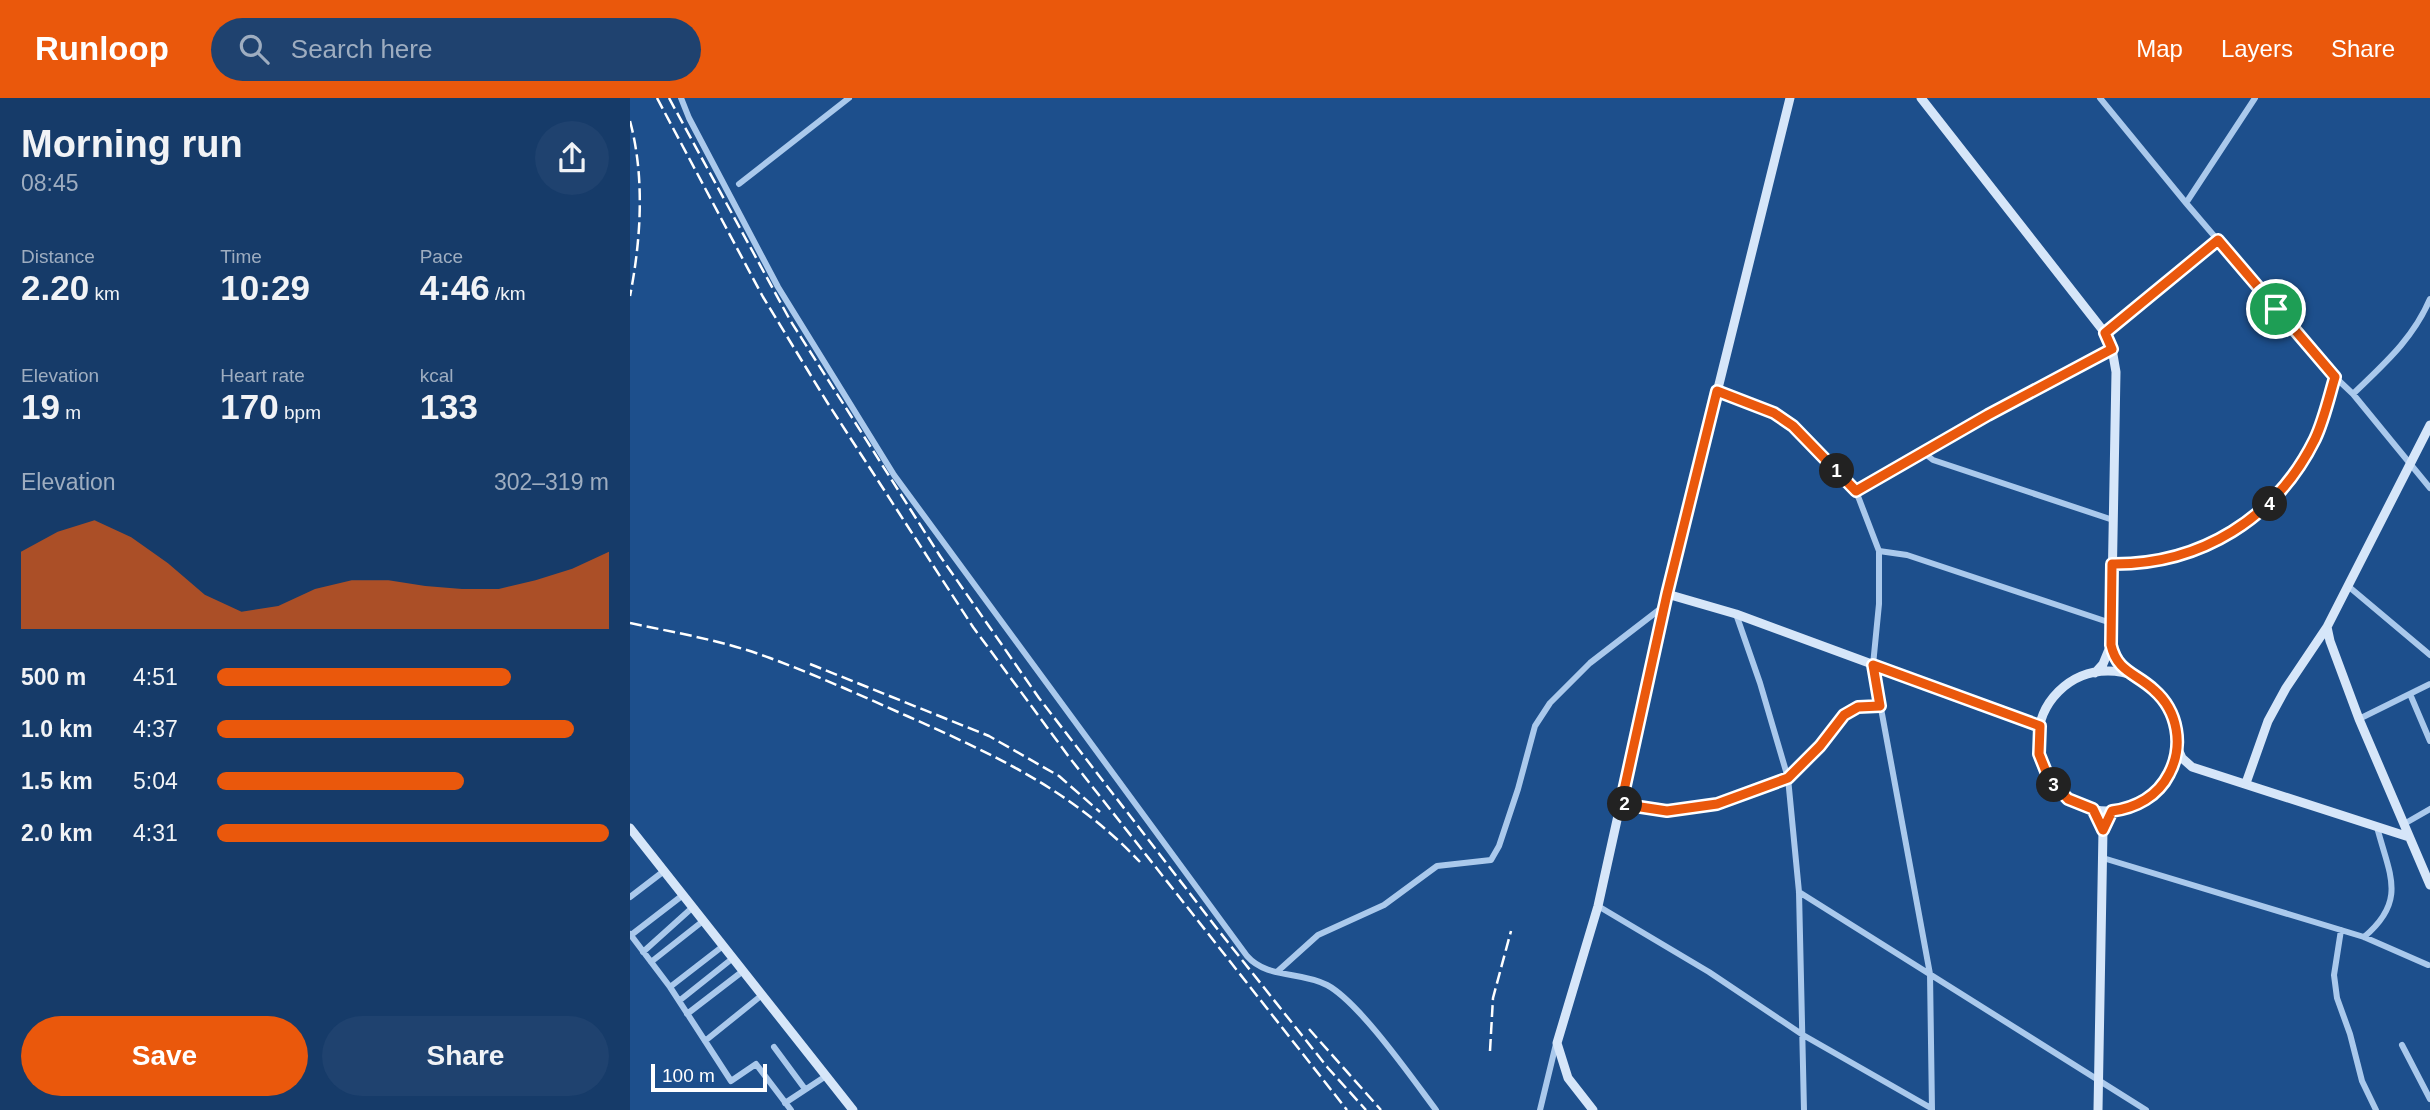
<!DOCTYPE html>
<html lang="en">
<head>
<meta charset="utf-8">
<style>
	body { margin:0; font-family:Helvetica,sans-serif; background:#1f426f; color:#f1f3f6; height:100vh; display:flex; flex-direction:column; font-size:26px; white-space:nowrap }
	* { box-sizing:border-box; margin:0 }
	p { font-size:23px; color:#9eadc0 }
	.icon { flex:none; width:38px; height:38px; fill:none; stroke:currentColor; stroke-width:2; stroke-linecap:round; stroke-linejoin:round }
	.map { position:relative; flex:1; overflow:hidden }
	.details { display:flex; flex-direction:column; background:#163b69; width:630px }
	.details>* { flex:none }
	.scale { position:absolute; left:21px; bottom:18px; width:116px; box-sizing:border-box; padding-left:7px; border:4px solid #fff; border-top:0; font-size:19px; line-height:24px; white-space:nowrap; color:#fff; -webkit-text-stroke:5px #1d4f8c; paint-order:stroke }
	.pin { position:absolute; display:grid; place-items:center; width:60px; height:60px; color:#fff; margin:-30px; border:4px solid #fff; border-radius:50%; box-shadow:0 2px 7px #0007 }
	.km { position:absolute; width:35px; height:35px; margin:-18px; border-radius:50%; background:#222; color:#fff; font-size:19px; line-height:35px; text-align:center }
	.round { display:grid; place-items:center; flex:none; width:74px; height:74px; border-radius:37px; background:#1f426f }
	.head { display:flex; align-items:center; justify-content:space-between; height:119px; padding:0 21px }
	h1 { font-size:38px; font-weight:700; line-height:52px }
	.metrics { display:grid; grid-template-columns:repeat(3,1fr); gap:10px; height:119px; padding:7px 21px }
	.metrics div { display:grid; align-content:center }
	.metrics b { font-size:35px; font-weight:700 }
	.metrics small { font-size:19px; font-weight:400 }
	.metrics p { font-size:19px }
	.chart { height:196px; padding:14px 21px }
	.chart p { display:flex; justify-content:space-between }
	.chart svg { width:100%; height:126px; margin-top:7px; fill:#ea580c; opacity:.7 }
	.button { display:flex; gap:14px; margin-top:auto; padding:14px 21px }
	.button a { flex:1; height:80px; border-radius:42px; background:#ea580c; color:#fff; font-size:28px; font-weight:700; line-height:80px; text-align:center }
	.button a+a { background:#1f426f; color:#f1f3f6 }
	ul { padding:0 21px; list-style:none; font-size:23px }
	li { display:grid; grid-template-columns:112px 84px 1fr; align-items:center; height:52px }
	li i { height:18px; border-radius:9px; background:#ea580c }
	header { display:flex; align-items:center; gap:42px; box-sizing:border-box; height:98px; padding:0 35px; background:#ea580c; color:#fff }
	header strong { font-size:33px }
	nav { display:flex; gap:38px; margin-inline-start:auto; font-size:24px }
	.search { width:490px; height:63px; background:#1f426f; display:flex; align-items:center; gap:18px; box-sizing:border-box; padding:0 24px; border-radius:38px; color:#9eadc0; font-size:26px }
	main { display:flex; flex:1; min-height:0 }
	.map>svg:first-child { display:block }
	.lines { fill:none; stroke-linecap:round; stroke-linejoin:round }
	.street { stroke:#aac9ec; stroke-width:6 }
	.secondary { stroke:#d6e6f9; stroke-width:9 }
	.rail { stroke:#fff; stroke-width:2.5; stroke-dasharray:12 5; stroke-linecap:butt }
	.route-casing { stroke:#fff; stroke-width:14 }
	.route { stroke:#ea580c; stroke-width:9 }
</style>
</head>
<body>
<header>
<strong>Runloop</strong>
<div class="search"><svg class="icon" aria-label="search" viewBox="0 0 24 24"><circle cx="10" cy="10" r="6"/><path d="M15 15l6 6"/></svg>Search here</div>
<nav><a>Map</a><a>Layers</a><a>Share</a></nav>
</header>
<main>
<section class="details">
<div class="head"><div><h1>Morning run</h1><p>08:45</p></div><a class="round"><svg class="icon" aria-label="share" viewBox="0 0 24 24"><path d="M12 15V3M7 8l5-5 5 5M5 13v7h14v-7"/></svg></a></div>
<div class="metrics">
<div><p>Distance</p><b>2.20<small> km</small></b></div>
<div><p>Time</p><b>10:29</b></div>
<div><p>Pace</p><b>4:46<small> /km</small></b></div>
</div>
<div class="metrics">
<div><p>Elevation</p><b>19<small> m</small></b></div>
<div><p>Heart rate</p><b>170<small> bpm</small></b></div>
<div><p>kcal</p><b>133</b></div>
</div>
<div class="chart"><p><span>Elevation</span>302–319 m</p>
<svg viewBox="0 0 160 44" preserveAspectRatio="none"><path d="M0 44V17L10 10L20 6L30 12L40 21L50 32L60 38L70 36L80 30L90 27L100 27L110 29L120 30L130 30L140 27L150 23L160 17V44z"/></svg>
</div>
<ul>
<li><b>500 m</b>4:51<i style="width:75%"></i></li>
<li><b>1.0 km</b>4:37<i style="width:91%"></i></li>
<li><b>1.5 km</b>5:04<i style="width:63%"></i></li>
<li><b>2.0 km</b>4:31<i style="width:100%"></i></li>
</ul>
<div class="button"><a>Save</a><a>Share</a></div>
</section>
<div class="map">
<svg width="1800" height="1012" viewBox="0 0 1800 1012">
	<rect width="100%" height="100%" fill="#1d4f8c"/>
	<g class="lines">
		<path class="street" d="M51 0 59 20 148 189 264 377 617 858C637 881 671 873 697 887 729 904 782 980 806 1012
			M1470 0 1556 105 1705 279
			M109 86 219 0
			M1556 105 1625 0
			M1475 235 1588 142
			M1087 293 1144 315 1163 328 1226 393 1249 453V506L1243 567 1300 876 1302 1012
			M1723 296C1754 266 1783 241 1800 201
			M1294 355 1303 362 1483 422
			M1226 393 1358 317 1482 251
			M1249 453 1277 457 1481 525
			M1482 466C1570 467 1647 420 1685 341 1694 322 1699 299 1705 279L1723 296 1800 390
			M1718 488 1800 557
			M1106 516 1130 585 1158 680 1169 794 1174 1012
			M1780 596 1800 643
			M1729 621 1800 586
			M991 706 1037 713 1087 706 1158 680 1190 648 1214 617 1228 609 1250 608
			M1774 726 1800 711
			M1473 760 1734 839 1798 867
			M1169 794 1516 1012
			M0 799 34 773
			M968 808 1079 874 1173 937 1301 1010
			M1711 832 1704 877 1707 900 1720 936 1732 983 1746 1012
			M0 836 40 889 101 983 126 966 161 1012
			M1 837 53 797
			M1734 839C1778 802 1759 776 1747 729
			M13 854 63 809
			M21 864 73 823
			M648 873 688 837 754 807 807 768 861 762 869 748 888 691 905 628 920 605 960 565 1034 508
			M40 889 93 848
			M49 903 103 860
			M57 916 113 873
			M75 943 132 897
			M1772 947 1800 1001
			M144 949 175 991
			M155 1005 196 978
			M910 1012 926 946"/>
		<path class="secondary" d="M1291 0 1475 235 1482 251 1486 274 1481 547 1489 568 1501 578
			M1037 496 1106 516 1410 628
			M1697 529 1700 543 1729 621 1800 787
			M1408 643a70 70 0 1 1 140 0a70 70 0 1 1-140 0Z
			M1465 575 1473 566 1480 549
			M1548 651 1552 660 1562 669 1779 739
			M1616 685 1638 623 1656 590 1697 529 1800 327
			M0 730 223 1012
			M963 1012 938 980 927 945 968 808 1037 496 1160 0
			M1468 1012 1473 732 1482 713"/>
		<path class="rail" d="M27 0 133 199 197 304 343 529 439 659 717 1012
			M39 0 160 222 310 458 409 600 585 828 698 970 736 1012
			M0 23C15 79 11 142 0 198
			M0 525C47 535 95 543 140 560 186 577 232 598 277 618 365 657 443 693 510 764
			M180 566 359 638 429 678 470 714
			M679 931 751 1012
			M860 953 863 900 881 833"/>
	</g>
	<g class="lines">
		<g class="route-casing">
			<path id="route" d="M1588 142 1705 279C1699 299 1694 322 1685 341 1646 420 1571 467 1482 466L1481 547C1487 574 1506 575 1524 592 1548 613 1554 648 1539 676 1528 698 1506 710 1482 713L1473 732 1463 711 1438 701 1419 681 1409 656 1410 628 1243 567 1250 608 1228 609 1214 617 1190 648 1158 680 1087 706 1037 713 991 706 1037 496 1087 293 1144 315 1163 328 1226 393 1358 317 1482 251 1475 235Z"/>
		</g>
		<use href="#route" class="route"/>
	</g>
</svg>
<div class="scale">100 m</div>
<div class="pin" style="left:1646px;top:211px;background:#1e9e55"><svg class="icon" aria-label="arrive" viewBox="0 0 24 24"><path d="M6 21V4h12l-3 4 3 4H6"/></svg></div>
<b class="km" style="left:1207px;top:373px">1</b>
<b class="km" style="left:995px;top:706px">2</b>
<b class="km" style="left:1424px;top:687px">3</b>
<b class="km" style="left:1640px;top:406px">4</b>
</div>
</main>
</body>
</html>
